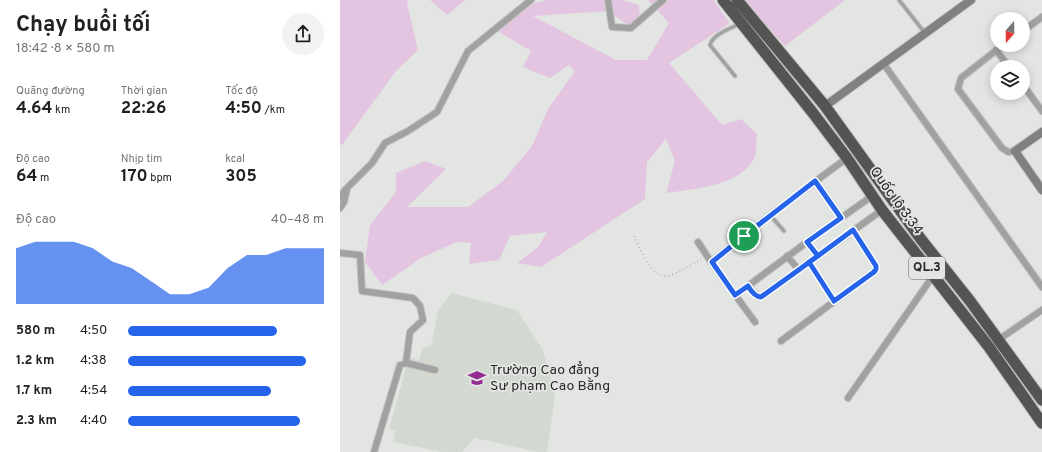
<!DOCTYPE html>
<html lang="vi">
<head>
<meta charset="utf-8">
<style>
	body { margin:0; font-family:Overpass,sans-serif; background:#f2f2f2; color:#202124; height:100vh; display:flex; flex-direction:column; font-size:15px; white-space:nowrap }
	* { box-sizing:border-box; margin:0 }
	p { font-size:13px; color:#757577 }
	.icon { flex:none; width:22px; height:22px; fill:none; stroke:currentColor; stroke-width:2; stroke-linecap:round; stroke-linejoin:round }
	.map { position:relative; flex:1; overflow:hidden }
	.drawer { display:flex; flex-direction:column; background:#fff; width:340px }
	.drawer>* { flex:none }
	.needle { width:26px; rotate:200deg }
	.buttons { position:absolute; left:650px; top:12px; display:grid; gap:8px }
	.buttons a { display:grid; place-items:center; width:40px; height:40px; border-radius:50%; background:#fff; box-shadow:0 2px 10px #0003; font-size:20px }
	.pin { position:absolute; display:grid; place-items:center; width:34px; height:34px; color:#fff; margin:-17px; border:2px solid #fff; border-radius:50%; box-shadow:0 1px 4px #0007 }
	.round { display:grid; place-items:center; flex:none; width:42px; height:42px; border-radius:21px; background:#f2f2f2 }
	.headline { display:flex; align-items:center; justify-content:space-between; height:68px; padding:0 16px }
	h1 { font-size:22px; font-weight:700; line-height:30px }
	.figures { display:grid; grid-template-columns:repeat(3,1fr); gap:6px; height:68px; padding:4px 16px }
	.figures div { display:grid; align-content:center }
	.figures b { font-size:17px; font-weight:700 }
	.figures small { font-size:11px; font-weight:400 }
	.figures p { font-size:11px }
	.chart { height:112px; padding:8px 16px }
	.chart p { display:flex; justify-content:space-between }
	.chart svg { width:100%; height:72px; margin-top:4px; fill:#2563eb; opacity:.7 }
	ul { padding:0 16px; list-style:none; font-size:13px }
	li { display:grid; grid-template-columns:64px 48px 1fr; align-items:center; height:30px }
	li i { height:10px; border-radius:5px; background:#2563eb }
	main { display:flex; flex:1; min-height:0 }
	.map>svg:first-child { display:block }
	.built { fill:#d3d9d1 }
	.green { fill:#e3c4e1 }
	.lines { fill:none; stroke-linecap:round; stroke-linejoin:round }
	.lane-casing { stroke:#c1c3c1; stroke-width:5 }
	.street-casing { stroke:#c1c3c1; stroke-width:8 }
	.secondary-casing { stroke:#c1c3c1; stroke-width:10 }
	.highway-casing { stroke:#c1c3c1; stroke-width:13 }
	.path { stroke:#919390; stroke-width:1; stroke-dasharray:1 3; stroke-linecap:butt }
	.lane { stroke:#a0a1a0; stroke-width:3 }
	.street { stroke:#a0a1a0; stroke-width:6 }
	.secondary { stroke:#7f807f; stroke-width:8 }
	.highway { stroke:#545553; stroke-width:11 }
	.route-casing { stroke:#fff; stroke-width:8 }
	.route { stroke:#2563eb; stroke-width:5 }
	.labels { text-anchor:middle; dominant-baseline:central; stroke-width:3.5; stroke-linejoin:round; paint-order:stroke }
	.shield { fill:#e3e5e2; stroke:#606160; stroke-width:1 }
	.shield-label { font-size:13px; font-weight:bold; fill:#282928 }
	.street-label { font-size:14px; fill:#282928; stroke:#e3e5e2 }
	.poi-label { font-size:14px; fill:#282928; stroke:#e3e5e2; text-anchor:start }
</style>
</head>
<body>
<main>
<section class="drawer">
<div class="headline"><div><h1>Chạy buổi tối</h1><p>18:42 · 8 × 580 m</p></div><a class="round"><svg class="icon" aria-label="share" viewBox="0 0 24 24"><path d="M12 15V3M7 8l5-5 5 5M5 13v7h14v-7"/></svg></a></div>
<div class="figures">
<div><p>Quãng đường</p><b>4.64<small> km</small></b></div>
<div><p>Thời gian</p><b>22:26</b></div>
<div><p>Tốc độ</p><b>4:50<small> /km</small></b></div>
</div>
<div class="figures">
<div><p>Độ cao</p><b>64<small> m</small></b></div>
<div><p>Nhịp tim</p><b>170<small> bpm</small></b></div>
<div><p>kcal</p><b>305</b></div>
</div>
<div class="chart"><p><span>Độ cao</span>40–48 m</p>
<svg viewBox="0 0 160 44" preserveAspectRatio="none"><path d="M0 44V10L10 6L20 6L30 6L40 10L50 18L60 22L70 30L80 38L90 38L100 34L110 22L120 14L130 14L140 10L150 10L160 10V44z"/></svg>
</div>
<ul>
<li><b>580 m</b>4:50<i style="width:76%"></i></li>
<li><b>1.2 km</b>4:38<i style="width:91%"></i></li>
<li><b>1.7 km</b>4:54<i style="width:73%"></i></li>
<li><b>2.3 km</b>4:40<i style="width:88%"></i></li>
</ul>
</section>
<div class="map">
<svg width="702" height="452" viewBox="0 0 702 452">
	<rect width="100%" height="100%" fill="#e3e5e2"/>
	<path class="built" d="M111 293 177 310 203 350 215 396 207 452H198L135 438 122 452H102L53 442 55 431 49 429 69 357 79 360 83 347 91 346 98 311Z"/>
	<path class="green" d="M0 0H68L67 3 78 50 56 71 2 145H0Z
		M90 0H125L107 15Z
		M206 0H283L299 5 300 21 288 25 268 11 193 16 276 60H307L329 23 308 0H373L390 23 329 63 382 125 401 119 417 134C416 141 417 153 414 159 399 186 354 189 326 193L335 161 326 139 307 162 305 199 201 267 177 263 198 247 207 232 170 236 159 260 129 264 131 243 117 242 81 258 42 285 25 262 30 225 56 192V173L85 161 106 169 67 207H128L163 181 192 146 208 109 235 71 229 65 210 78 183 67 191 51 152 28 182 7Z
		M404 0H505L445 46Z"/>
	<g class="lines">
		<g class="lane-casing">
			<path id="lane" d="M559 0 585 33
				M395 76 370 45C373 34 390 29 399 24
				M430 215 444 231"/>
		</g>
		<g class="street-casing">
			<path id="street" d="M268 0 272 27 291 28 323 0
				M683 31 702 17
				M663 45 621 78 618 89 662 148 668 152 675 151
				M656 50 669 67
				M543 63 702 287
				M683 85 702 111
				M475 181 501 218
				M0 197 5 190 32 163 45 143 68 131 97 112 128 51 191 0
				M0 208 4 202 7 189
				M358 242 371 262
				M467 242 478 256
				M0 253 20 255 22 291 73 298 80 306 83 320 70 332 66 363
				M447 256 459 270
				M469 262 494 301
				M408 286 467 242 532 196
				M395 295 408 286 417 296 421 297 542 210
				M415 322 371 262 430 215 507 158
				M658 340 702 310
				M441 341 535 271 536 266 513 230
				M508 398 593 276
				M34 452 60 365 66 363 95 370"/>
		</g>
		<g class="secondary-casing">
			<path id="secondary" d="M485 106 631 0
				M702 132 675 151 702 190"/>
		</g>
		<g class="highway-casing">
			<path id="highway" d="M383 0 473 113 507 158 542 210 649 347 702 423
				M397 0 485 106 580 238 630 301 702 400"/>
		</g>
		<path class="path" d="M294 236C300 249 312 282 331 275 342 271 352 264 361 259"/>
		<use href="#lane" class="lane"/>
		<use href="#street" class="street"/>
		<use href="#secondary" class="secondary"/>
		<use href="#highway" class="highway"/>
	</g>
	<g class="lines">
		<g class="route-casing">
			<path id="route" d="M404 236 372 262 395 295 408 286C411 291 415 297 421 297 452 275 482 253 513 230L536 266V269L534 272 494 301 469 262 478 256 467 242 501 218 475 181 404 236"/>
		</g>
		<use href="#route" class="route"/>
	</g>
	<defs>
		<g id="university-bare" transform="scale(1.38)"><path d="M0-5L7-2L0 1L-7-2ZM-4 1L0 2.5L4 1V4Q0 6-4 4Z" fill="#932c91" stroke="#e3e5e2" stroke-width="2.5" paint-order="stroke"/></g>
	</defs>
	<g fill-rule="evenodd">
		<use href="#university-bare" x="137" y="378"/>
	</g>
	<g class="labels">
		<rect class="shield" x="569" y="257" width="36" height="22" rx="3"/>
		<g class="shield-label">
			<text x="587" y="268">QL.3</text>
		</g>
		<g class="street-label">
			<text transform="translate(556 201) rotate(54)">Quốc lộ 3;34</text>
		</g>
		<g class="poi-label">
			<text x="150" y="370">Trường Cao đẳng<tspan x="150" dy="16">Sư phạm Cao Bằng</tspan></text>
		</g>
	</g>
</svg>
<div class="buttons">
<a><svg class="needle" viewBox="-14 -14 28 28"><path d="M0-13l5 13h-10z" fill="#e53935"/><path d="M0 13l5-13h-10z" fill="#757577"/></svg></a>
<a><svg class="icon" aria-label="layers" viewBox="0 0 24 24"><path d="M12 4l9 5-9 5-9-5zM3 14l9 5 9-5"/></svg></a>
</div>
<div class="pin" style="left:404px;top:236px;background:#1e9e55"><svg class="icon" aria-label="arrive" viewBox="0 0 24 24"><path d="M6 21V4h12l-3 4 3 4H6"/></svg></div>
</div>
</main>
</body>
</html>
